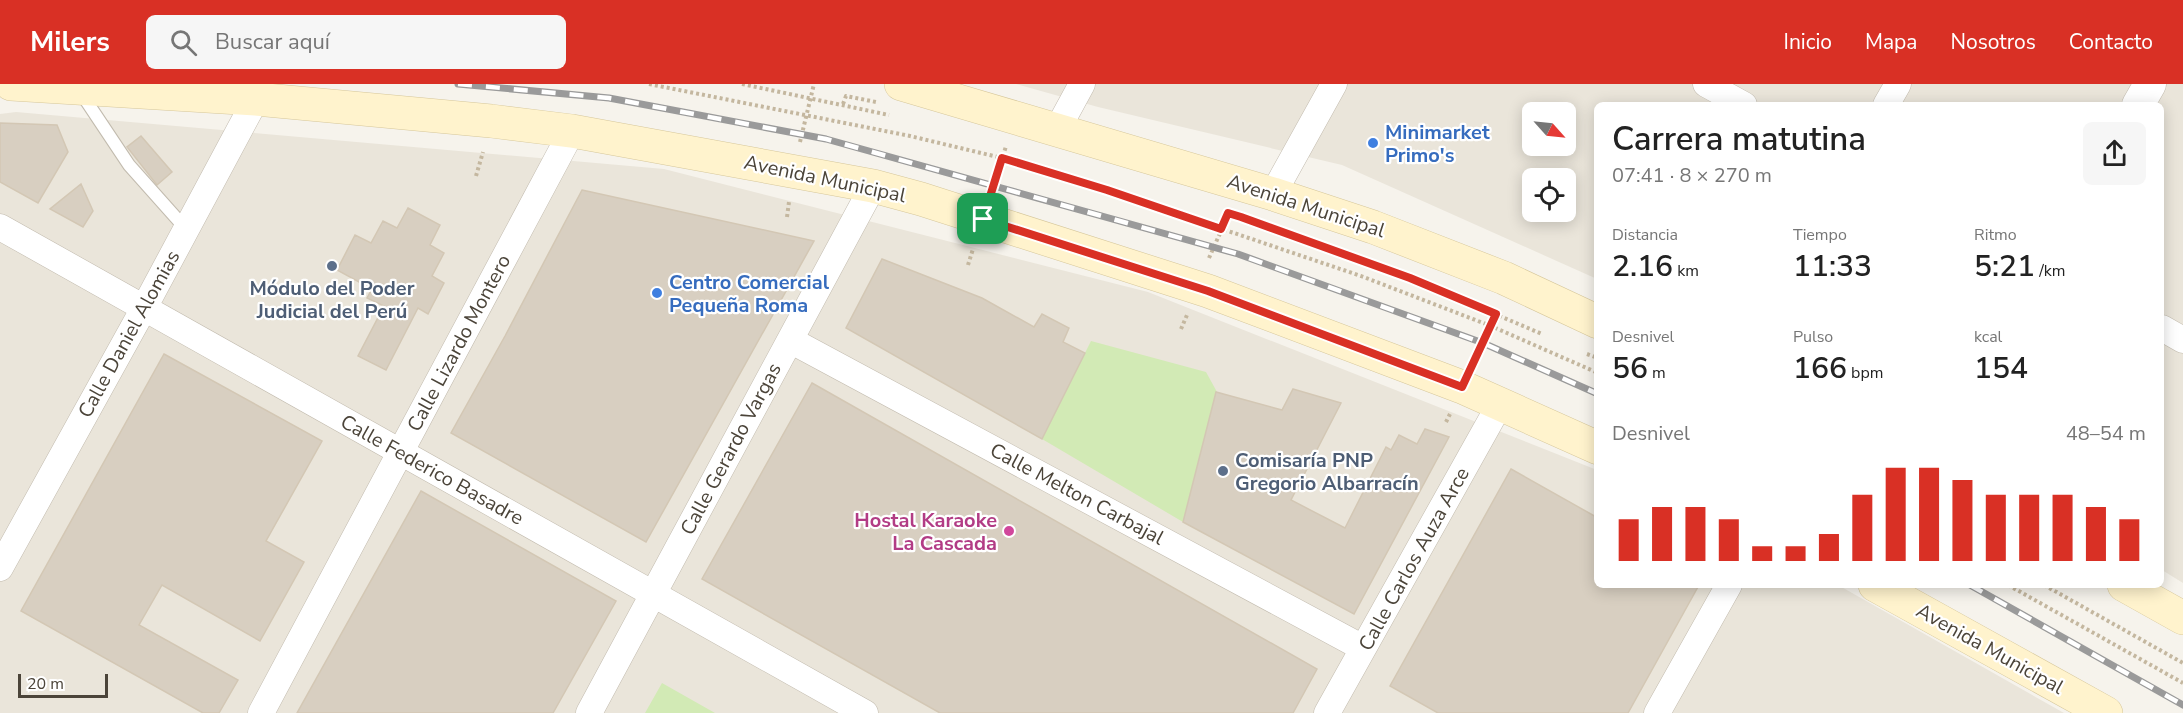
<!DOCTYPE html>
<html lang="es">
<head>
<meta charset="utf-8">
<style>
	body { margin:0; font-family:"Nunito Sans",sans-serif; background:#f6f6f6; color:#222; height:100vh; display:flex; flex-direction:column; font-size:22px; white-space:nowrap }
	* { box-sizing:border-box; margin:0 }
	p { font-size:20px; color:#767676 }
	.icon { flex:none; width:33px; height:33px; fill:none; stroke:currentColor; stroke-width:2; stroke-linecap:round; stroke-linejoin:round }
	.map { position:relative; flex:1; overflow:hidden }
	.side { position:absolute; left:1594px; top:18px; width:570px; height:486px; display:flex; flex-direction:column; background:#fff; border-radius:9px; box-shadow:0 3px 15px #0003 }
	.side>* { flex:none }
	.needle { width:39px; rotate:117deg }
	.buttons { position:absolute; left:1522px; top:18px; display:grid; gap:12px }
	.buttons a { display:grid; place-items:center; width:54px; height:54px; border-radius:9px; background:#fff; box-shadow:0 3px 15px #0003; font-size:30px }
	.scale { position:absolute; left:18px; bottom:15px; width:90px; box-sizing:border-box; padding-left:6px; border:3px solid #4b4439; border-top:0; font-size:16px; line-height:21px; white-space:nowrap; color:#4b4439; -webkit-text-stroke:4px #fff; paint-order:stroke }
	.pin { position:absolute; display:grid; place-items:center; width:51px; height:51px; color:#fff; margin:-26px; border-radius:12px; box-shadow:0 3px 9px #0006 }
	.round { display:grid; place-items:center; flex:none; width:63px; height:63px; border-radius:9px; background:#f6f6f6 }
	.head { display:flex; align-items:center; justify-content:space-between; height:102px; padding:0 18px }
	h1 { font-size:33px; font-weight:600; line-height:45px }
	.figures { display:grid; grid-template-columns:repeat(3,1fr); gap:9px; height:102px; padding:6px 18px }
	.figures div { display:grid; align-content:center }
	.figures b { font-size:30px; font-weight:600 }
	.figures small { font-size:16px; font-weight:400 }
	.figures p { font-size:16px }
	.chart { height:168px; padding:12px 18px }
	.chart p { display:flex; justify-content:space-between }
	.chart svg { width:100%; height:108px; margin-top:6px; stroke:#d93025; stroke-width:6 }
	header { display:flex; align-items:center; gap:36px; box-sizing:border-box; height:84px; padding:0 30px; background:#d93025; color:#fff }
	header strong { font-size:28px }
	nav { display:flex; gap:33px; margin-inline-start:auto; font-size:21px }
	.search { width:420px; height:54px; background:#f6f6f6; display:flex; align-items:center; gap:15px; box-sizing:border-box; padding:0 21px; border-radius:9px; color:#767676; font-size:22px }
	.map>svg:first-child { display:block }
	.residential { fill:#eae5da; fill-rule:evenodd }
	.green { fill:#d2eab5 }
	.building { fill:#d8cfc1; stroke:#d3c7b4; stroke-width:1.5 }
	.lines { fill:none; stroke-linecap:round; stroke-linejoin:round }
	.service-casing { stroke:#c2bbae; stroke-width:14 }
	.minor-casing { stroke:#c2bbae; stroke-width:27 }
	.tertiary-casing { stroke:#c2bbae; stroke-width:33 }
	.secondary-casing { stroke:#d6c79b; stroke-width:34 }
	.path { stroke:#c4b79f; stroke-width:4; stroke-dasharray:3 3; stroke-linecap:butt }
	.service { stroke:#fff; stroke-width:12 }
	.minor { stroke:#fff; stroke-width:26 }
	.tertiary { stroke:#fff; stroke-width:32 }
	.secondary { stroke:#fff3cd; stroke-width:33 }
	.rail-casing { stroke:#9a9a9a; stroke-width:7 }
	.rail { stroke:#fff; stroke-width:4.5; stroke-dasharray:14; stroke-linecap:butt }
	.route-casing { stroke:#fff; stroke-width:12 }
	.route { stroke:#d93025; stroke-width:8 }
	.shop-dot { fill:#3f7fe0; stroke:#fff; stroke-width:2 }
	.service-dot { fill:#5c6f8a; stroke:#fff; stroke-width:2 }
	.hotel-dot { fill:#d1479c; stroke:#fff; stroke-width:2 }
	.labels { text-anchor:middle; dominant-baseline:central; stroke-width:4.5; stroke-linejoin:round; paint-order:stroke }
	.shop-label { font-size:20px; font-weight:bold; fill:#366cbe; stroke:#fff; text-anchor:start }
	.street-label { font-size:20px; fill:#4b4439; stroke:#fff }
	.service-label { font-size:20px; font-weight:bold; fill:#4e5e75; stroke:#fff }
	.hotel-label { font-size:20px; font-weight:bold; fill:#b23c85; stroke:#fff; text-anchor:end }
</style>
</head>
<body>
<header>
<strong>Milers</strong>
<div class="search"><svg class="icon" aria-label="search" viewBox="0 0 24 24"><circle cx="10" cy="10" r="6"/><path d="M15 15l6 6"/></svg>Buscar aquí</div>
<nav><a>Inicio</a><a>Mapa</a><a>Nosotros</a><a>Contacto</a></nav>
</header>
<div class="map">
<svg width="2183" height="629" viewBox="0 0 2183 629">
	<rect width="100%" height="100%" fill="#f6f3ec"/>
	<path class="residential" d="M1016 0H2183V499L2162 486V21H1598L1597 195 1342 81 1098 23ZM1533 28H1566V62H1533ZM1533 94H1566V128H1533Z
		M16 28 664 85 1148 208 1597 386 1598 501H1838L2064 629H0V30Z"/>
	<path class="green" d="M1091 257 1206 288 1217 308 1183 438 1042 355Z
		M662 599 715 629H645Z"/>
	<path class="building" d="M0 39 57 41 68 68 38 119 0 98Z
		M141 52 172 88 157 101 127 63Z
		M81 100 93 127 83 143 50 125Z
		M582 106 814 157 646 458 451 349 505 252Z
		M408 124 440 141 430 161 444 169 432 192 444 199 428 230 418 224 386 286 358 272 384 222 367 214 372 205 337 186 355 151 371 159 383 137 397 144Z
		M882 175 982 214 1034 243 1042 230 1069 244 1063 258 1085 269 1042 355 846 244Z
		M164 270 322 357 266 457 304 478 260 557 162 501 139 541 238 596 219 629H203L21 527Z
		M812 299 1317 585 1293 629H940L702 495Z
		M1293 305 1341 319 1291 416 1345 444 1386 363 1391 366 1399 351 1417 360 1425 345 1449 353 1354 530 1183 438 1216 308 1282 326Z
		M1511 385 1598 434V501H1699L1628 629H1438L1390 602Z
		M421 407 616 517 553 629H297Z"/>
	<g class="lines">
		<g class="service-casing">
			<path id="service" d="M81 9 129 81 186 145"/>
		</g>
		<g class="minor-casing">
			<path id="minor" d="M1706 0 1744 21
				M1886 21 1898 0
				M1057 46 1082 0
				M1273 110 1334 0
				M0 143 865 629
				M2162 244 2183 256
				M790 256 1363 564
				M0 484 144 224 256 15
				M261 629 572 47
				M589 629 873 102
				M1327 629 1500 320
				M1657 629 1729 501"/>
		</g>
		<g class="tertiary-casing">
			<path id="tertiary" d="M2138 21 2150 0"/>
		</g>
		<g class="secondary-casing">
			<path id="secondary" d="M11 0 256 15 491 37 572 47 873 102 921 115 1208 207 1462 303 1598 364
				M901 0 1273 110 1373 143 1504 194 1598 238
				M1875 501 2106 629
				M2124 501 2183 534"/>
		</g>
		<path class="path" d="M649 0 910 52 1002 74 1107 106 1361 192 1491 242 1598 289
			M742 0 889 31
			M843 20 846 12 876 18
			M800 58 814 0
			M476 92 483 68
			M993 107 1006 62
			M787 133 789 118
			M1326 164 1410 194 1542 250
			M1209 174 1229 129
			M968 181 973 165
			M1181 245 1187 231
			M1587 270 1598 274
			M1476 274 1496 229
			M1446 338 1450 330
			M2008 501 2183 599
			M2044 501 2183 579"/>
		<use href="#service" class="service"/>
		<use href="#minor" class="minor"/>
		<use href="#tertiary" class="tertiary"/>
		<use href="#secondary" class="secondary"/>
		<g class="rail-casing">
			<path id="rail" d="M458 0 609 14 826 55 1238 170 1483 259 1598 310
				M1970 501 2183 621"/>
		</g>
		<use href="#rail" class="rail"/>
	</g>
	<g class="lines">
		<g class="route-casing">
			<path id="route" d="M1002 74 1107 106 1221 145 1228 129 1241 133 1410 194 1496 230 1462 303 1208 207 983 135Z"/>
		</g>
		<use href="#route" class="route"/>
	</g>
	<g class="shop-dot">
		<circle cx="1373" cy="59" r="6"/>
		<circle cx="657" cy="209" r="6"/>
	</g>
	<g class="service-dot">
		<circle cx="332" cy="182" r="6"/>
		<circle cx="1223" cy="387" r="6"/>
	</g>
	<circle class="hotel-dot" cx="1009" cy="447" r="6"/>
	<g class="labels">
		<g class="shop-label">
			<text x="1385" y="48">Minimarket<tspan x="1385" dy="23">Primo's</tspan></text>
			<text x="669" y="198">Centro Comercial<tspan x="669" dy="23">Pequeña Roma</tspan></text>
		</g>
		<g class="street-label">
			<text transform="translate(825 95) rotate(12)">Avenida Municipal</text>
			<text transform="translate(1306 122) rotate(18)">Avenida Municipal</text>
			<text transform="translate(129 250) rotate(-61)">Calle Daniel Alomias</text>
			<text transform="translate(459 259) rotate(-62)">Calle Lizardo Montero</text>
			<text transform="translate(731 365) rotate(-62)">Calle Gerardo Vargas</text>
			<text transform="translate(432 386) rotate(29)">Calle Federico Basadre</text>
			<text transform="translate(1077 410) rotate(28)">Calle Melton Carbajal</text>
			<text transform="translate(1414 475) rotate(-61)">Calle Carlos Auza Arce</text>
			<text transform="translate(1990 565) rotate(29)">Avenida Municipal</text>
		</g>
		<g class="service-label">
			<text x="332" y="204">Módulo del Poder<tspan x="332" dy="23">Judicial del Perú</tspan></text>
			<text x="1235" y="376" text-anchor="start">Comisaría PNP<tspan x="1235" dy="23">Gregorio Albarracín</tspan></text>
		</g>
		<g class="hotel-label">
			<text x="997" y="436">Hostal Karaoke<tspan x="997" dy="23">La Cascada</tspan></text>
		</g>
	</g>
</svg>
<div class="buttons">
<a><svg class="needle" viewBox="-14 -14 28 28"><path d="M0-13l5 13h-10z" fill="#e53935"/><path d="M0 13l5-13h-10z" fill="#767676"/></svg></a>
<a><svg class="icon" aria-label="locate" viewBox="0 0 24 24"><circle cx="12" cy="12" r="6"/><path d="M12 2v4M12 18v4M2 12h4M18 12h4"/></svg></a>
</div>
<div class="scale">20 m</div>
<div class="pin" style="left:983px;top:135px;background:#1e9e55"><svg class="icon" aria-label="arrive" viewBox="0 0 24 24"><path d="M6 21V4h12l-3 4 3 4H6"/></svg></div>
<section class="side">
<div class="head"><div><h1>Carrera matutina</h1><p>07:41 · 8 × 270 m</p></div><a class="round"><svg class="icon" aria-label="share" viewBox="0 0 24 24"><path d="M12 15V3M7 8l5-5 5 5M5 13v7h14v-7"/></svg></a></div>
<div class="figures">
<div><p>Distancia</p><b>2.16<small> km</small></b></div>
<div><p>Tiempo</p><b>11:33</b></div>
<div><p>Ritmo</p><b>5:21<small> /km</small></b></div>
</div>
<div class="figures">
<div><p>Desnivel</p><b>56<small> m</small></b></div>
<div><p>Pulso</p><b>166<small> bpm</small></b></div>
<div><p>kcal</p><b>154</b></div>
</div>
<div class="chart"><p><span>Desnivel</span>48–54 m</p>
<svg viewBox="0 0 160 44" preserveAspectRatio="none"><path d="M5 44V27M15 44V22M25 44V22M35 44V27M45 44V38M55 44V38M65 44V33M75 44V17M85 44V6M95 44V6M105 44V11M115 44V17M125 44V17M135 44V17M145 44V22M155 44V27"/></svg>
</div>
</section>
</div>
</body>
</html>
